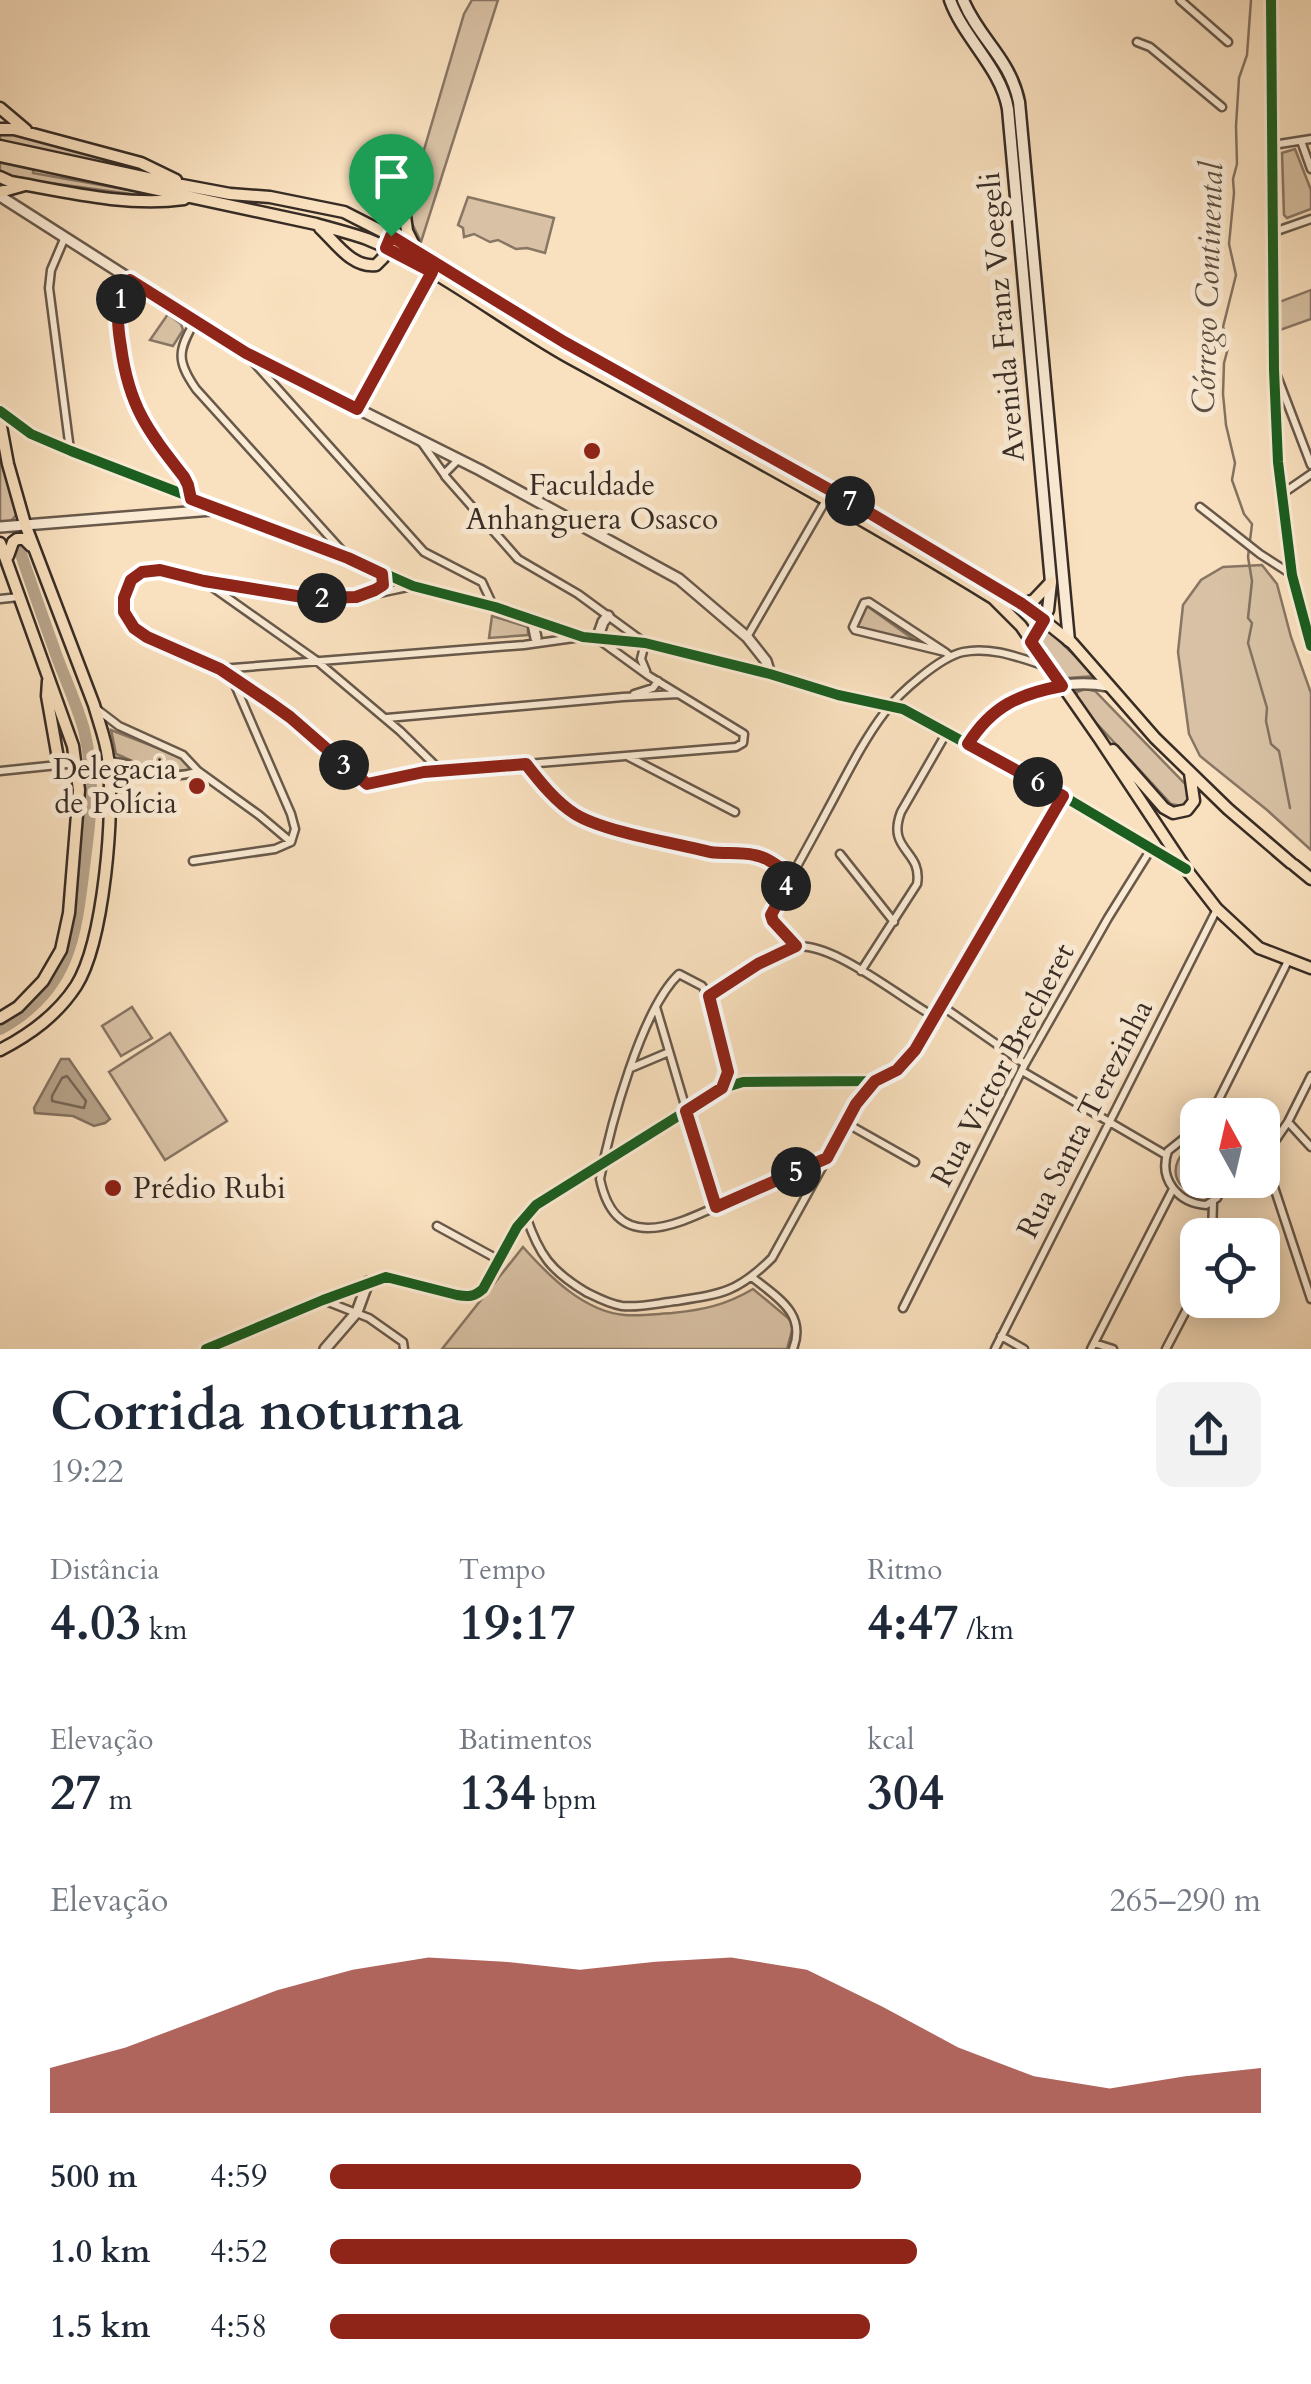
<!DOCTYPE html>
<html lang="pt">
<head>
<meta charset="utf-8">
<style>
	body { margin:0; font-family:Cardo,serif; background:#f2f2f3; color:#1f2937; height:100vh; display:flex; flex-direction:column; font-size:38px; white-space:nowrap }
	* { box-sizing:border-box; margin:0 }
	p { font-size:32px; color:#747a83 }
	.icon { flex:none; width:55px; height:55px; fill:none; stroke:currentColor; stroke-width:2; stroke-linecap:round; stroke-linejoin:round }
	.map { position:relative; height:1349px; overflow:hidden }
	.side { display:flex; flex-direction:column; background:#fff; flex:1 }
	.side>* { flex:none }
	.needle { width:65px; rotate:352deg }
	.fabs { position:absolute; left:1180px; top:1098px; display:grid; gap:20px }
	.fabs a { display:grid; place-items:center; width:100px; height:100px; border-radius:20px; background:#fff; box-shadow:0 5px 25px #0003; font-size:50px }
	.pin { position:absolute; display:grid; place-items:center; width:85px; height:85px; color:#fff; margin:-102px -42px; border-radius:50% 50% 50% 0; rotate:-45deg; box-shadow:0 0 10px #0007 }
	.pin .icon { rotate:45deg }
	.km { position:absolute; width:50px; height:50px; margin:-25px; border-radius:50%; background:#222; color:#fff; font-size:28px; line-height:50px; text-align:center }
	.round { display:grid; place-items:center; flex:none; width:105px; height:105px; border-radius:20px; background:#f2f2f3 }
	.overview { display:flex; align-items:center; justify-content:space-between; height:170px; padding:0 50px }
	h1 { font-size:55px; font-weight:800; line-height:75px }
	.figures { display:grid; grid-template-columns:repeat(3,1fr); gap:15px; height:170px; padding:10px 50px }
	.figures div { display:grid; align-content:center }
	.figures b { font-size:50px; font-weight:800 }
	.figures small { font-size:28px; font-weight:400 }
	.figures p { font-size:28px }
	.chart { height:280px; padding:20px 50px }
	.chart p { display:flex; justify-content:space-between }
	.chart svg { width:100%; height:180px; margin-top:10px; fill:#8f2418; opacity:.7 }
	ul { padding:0 50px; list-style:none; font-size:32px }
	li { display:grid; grid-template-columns:160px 120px 1fr; align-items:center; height:75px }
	li i { height:25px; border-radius:12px; background:#8f2418 }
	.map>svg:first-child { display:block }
	.green { fill:#d8c1a4; stroke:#887664; stroke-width:2.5 }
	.water { fill:#b7a38a; stroke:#847362; stroke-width:2.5 }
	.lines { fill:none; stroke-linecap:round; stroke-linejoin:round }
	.shore { stroke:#776858; stroke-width:2.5 }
	.stream { stroke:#847362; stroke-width:2.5 }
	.river { stroke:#b7a38a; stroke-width:12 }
	.minor-casing { stroke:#68594b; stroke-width:11 }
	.tertiary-casing { stroke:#68594b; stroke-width:14 }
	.secondary-casing { stroke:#372c25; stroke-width:15 }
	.primary-casing { stroke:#372c25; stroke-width:15 }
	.minor { stroke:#fbebd5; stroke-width:6 }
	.tertiary { stroke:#fbebd5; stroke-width:9 }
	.secondary { stroke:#fbebd5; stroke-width:10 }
	.primary { stroke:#f9e0be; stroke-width:10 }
	.cycleway-casing { stroke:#fbebd5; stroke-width:16 }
	.cycleway { stroke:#1b5e20; stroke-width:10 }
	.route-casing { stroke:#fff; stroke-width:20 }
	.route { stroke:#8f2418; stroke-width:12 }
	.poi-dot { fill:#8f2418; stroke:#fbebd5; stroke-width:4 }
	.labels { text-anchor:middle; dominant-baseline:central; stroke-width:10; stroke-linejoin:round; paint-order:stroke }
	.street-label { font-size:30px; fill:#372c25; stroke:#fbebd5 }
	.poi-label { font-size:30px; fill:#372c25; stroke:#fbebd5 }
	.water-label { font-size:32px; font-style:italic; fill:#5d5043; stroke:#fbebd5 }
</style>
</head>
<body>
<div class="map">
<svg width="1311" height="1349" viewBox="0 0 1311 1349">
	<rect width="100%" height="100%" fill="#f9e0be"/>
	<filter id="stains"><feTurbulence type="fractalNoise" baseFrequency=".002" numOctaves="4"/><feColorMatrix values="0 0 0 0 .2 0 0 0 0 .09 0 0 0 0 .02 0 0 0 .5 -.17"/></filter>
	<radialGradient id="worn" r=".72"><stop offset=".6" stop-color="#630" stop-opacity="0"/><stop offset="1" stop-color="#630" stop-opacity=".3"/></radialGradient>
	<path class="green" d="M472 0H498L421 242 406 211 464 14Z
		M0 130 142 167 140 169 39 152 33 173 146 193V196L13 178 0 171Z
		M1295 149 1311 190V209L1287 218 1284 215 1282 153Z
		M468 197 554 218 545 253 527 248 516 249 498 240 490 242 474 234 464 237 463 228 458 225Z
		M1311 290V319L1280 330 1279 302Z
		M168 314 181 324 183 330 173 346 150 340Z
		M0 446 17 514 11 521 4 523 0 520Z
		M1262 565 1277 584 1291 637 1311 693V850L1267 810 1200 756 1189 734 1178 652 1183 605 1201 580 1223 567Z
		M867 606 920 644 856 627Z
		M492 616 528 627V635L489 638Z
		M1048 630 1096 676 1067 678 1036 637Z
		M1085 689 1095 691 1190 789 1189 802 1181 806 1171 804 1075 700 1077 692Z
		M111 730 181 757 192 768C169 782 139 763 116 754Z
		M132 1007 152 1038 121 1056 102 1026Z
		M170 1033 227 1121 165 1160 109 1072Z
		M1197 1148 1198 1180H1215C1193 1207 1161 1179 1183 1153Z
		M523 1247C548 1275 584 1312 625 1315 640 1316 656 1314 672 1313 703 1310 726 1305 753 1289L794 1323 787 1349H442Z"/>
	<path class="water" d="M61 1059H69L110 1119 105 1123 94 1126 73 1116 35 1113 34 1108Z"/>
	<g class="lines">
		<path class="shore" d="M67 1076 86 1101 84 1108 52 1101V1096L62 1078Z"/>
		<path class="stream" d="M1251 0 1247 55 1239 78 1236 126 1237 164 1233 179 1234 193 1229 244 1236 275 1223 327 1228 338V348L1224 363 1223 394 1226 425 1235 463 1232 480 1244 514 1252 524 1248 557 1252 581 1248 618 1252 623 1248 643 1267 708 1266 721 1271 744 1279 751 1290 808"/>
		<path class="river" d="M0 1029C72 990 76 933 85 859 91 815 95 774 84 730 77 705 66 681 57 657 44 621 31 584 19 548"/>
		<g class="minor-casing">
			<path id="minor" d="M1180 0 1228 42
				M1271 0 1274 370 1278 462 1292 575 1311 646
				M1137 42 1150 47 1222 107
				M1301 141 1311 169
				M1273 145 1311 139
				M1274 232 1311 219
				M65 237 51 270 49 288 70 450
				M131 280 116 314 125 379 137 409 152 436 184 477 191 496
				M195 321C178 351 176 360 196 389L344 553
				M250 358 424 552 482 582 490 599 488 606
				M1277 376 1311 465
				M357 409 431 273
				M422 443 444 474
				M458 460 445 473V476L518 559 578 594 645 643 641 659 646 671
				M1282 494 1311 474
				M1200 507 1260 554 1291 574
				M208 584 317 661 400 731 440 770
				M412 586C392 590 372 596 352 597 302 601 250 592 201 580 183 576 160 564 142 572 125 579 119 603 128 618 136 633 148 637 164 643 215 663 264 695 306 730 326 748 346 773 369 785L398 777 441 771 736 747 743 743 744 734 649 676 598 639
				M371 592 383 585 382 574
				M0 599 19 597
				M747 637 826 500
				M945 652 855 630 853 627 864 603 869 602 945 652 950 656
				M220 669 524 645 581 637
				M634 694 653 688 658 681
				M98 710 119 726 183 755 198 771 259 815 291 842
				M387 718 623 697 678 694
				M629 757 735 812
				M108 761C142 763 164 784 198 771
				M527 765 568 809 586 820 710 852C725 854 740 852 754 855 768 857 780 868 792 876
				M0 771 77 763
				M840 854 894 922
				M193 861 275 849 291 842 295 829 291 814 232 678
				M796 946 773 921 771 913C790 879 809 845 827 811 845 778 862 742 885 712 899 693 940 657 963 652 991 646 1020 658 1046 666
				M861 971 917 884C923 850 886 851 901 812L947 732
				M709 996 702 986 679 974C641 1010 610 1127 600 1179 617 1261 685 1220 733 1199 765 1186 796 1172 827 1158
				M942 1006 1025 1064
				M656 1007 715 1207
				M631 1068 669 1052
				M1022 1071 1166 1155
				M735 1083 728 1072 709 996C737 981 759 959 789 948 826 935 901 999 935 1017
				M1211 1115 1288 961
				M1288 1122 1311 1147
				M846 1123 915 1162
				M1198 1138 1183 1139 1168 1151C1158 1179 1178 1203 1206 1205L1217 1198 1225 1180
				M1264 1157 1311 1299
				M1264 1157 1288 1122 1311 1076
				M526 1216C539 1255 551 1271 586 1292 598 1298 609 1304 622 1306 640 1308 658 1303 676 1301 722 1294 738 1292 772 1258L857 1104 875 1081
				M437 1226 499 1260
				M1212 1235 1213 1202
				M752 1277C776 1297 807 1313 793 1349
				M323 1300 369 1318 403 1342 404 1349
				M903 1308 1025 1064 1108 918 1151 849
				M1001 1336 1024 1349
				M1094 1343 1113 1349
				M995 1349 1217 909
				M1091 1349 1173 1189
				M1166 1349 1189 1305 1198 1284"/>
		</g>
		<g class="tertiary-casing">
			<path id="tertiary" d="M0 196 246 353 480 470 679 579 747 637 766 661 770 674
				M0 411 31 434 71 451 349 558 413 586 495 607 583 637 645 643 770 674 838 695 903 709 1063 796 1183 868
				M0 527 212 510
				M532 619 536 638
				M597 639 603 622 608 616
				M968 745C977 731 987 718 1000 708 1026 687 1076 680 1108 686
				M206 1349 323 1300 386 1277 457 1295C468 1297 474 1297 483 1289L517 1227 536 1205 723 1088 743 1082 875 1081 897 1070 915 1050 1063 796
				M325 1349 357 1312 368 1282"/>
		</g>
		<g class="secondary-casing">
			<path id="secondary" d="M950 0C964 39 1001 68 1008 109L1051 582 1048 610 1031 641
				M963 0C979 39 1010 58 1019 102L1069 641"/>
		</g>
		<g class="primary-casing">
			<path id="primary" d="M0 108 26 130
				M0 129H14L141 163 176 180
				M0 146 166 182 230 194 270 197 344 212 391 236 564 342 848 500 1023 604 1072 643 1155 738 1228 809 1291 863
				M0 156 316 224C333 229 350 233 367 239 439 268 502 320 570 358 712 436 855 513 993 598L1021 626 1099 738 1186 869 1217 909 1259 948 1311 968
				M0 177 11 182C67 192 128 207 184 199
				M0 192 25 185
				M404 208 407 231 417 251
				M320 228C336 243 352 268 376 265L383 258 389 242
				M0 421 8 464 25 524 94 705C99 723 106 740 108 758 115 810 104 942 76 986 57 1015 31 1034 0 1050
				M0 543 73 746 79 790 69 913 61 950 43 981 18 1007 0 1018
				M8 556 13 542 17 539H24L31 546
				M1023 604 1034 600 1051 582
				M48 681 47 696 59 764
				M1113 750 1164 808 1173 813 1187 810 1194 801 1190 773
				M1294 865 1311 879"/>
		</g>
		<use href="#minor" class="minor"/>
		<use href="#tertiary" class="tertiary"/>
		<use href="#secondary" class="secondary"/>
		<use href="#primary" class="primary"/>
		<g class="cycleway-casing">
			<path id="cycleway" d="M1271 0 1274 370 1278 462 1292 575 1311 646
				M0 411 31 434 71 451 349 558 413 586 495 607 583 637 645 643 770 674 838 695 903 709 1063 796 1186 869
				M206 1349 323 1300 386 1277 457 1295C468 1297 474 1297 483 1289L517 1227 536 1205 723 1088 743 1082 875 1081 897 1070 915 1050 1063 796"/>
		</g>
		<use href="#cycleway" class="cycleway"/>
	</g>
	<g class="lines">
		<g class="route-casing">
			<path id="route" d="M391 236 564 342 848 500 1022 604 1044 620 1031 642 1062 686C1019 694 992 706 968 744L1063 796 915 1050 897 1070 875 1081 856 1104 827 1158 716 1207 686 1111 722 1088 728 1072 709 996 758 964 796 946 773 921 771 915 792 876C780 868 768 857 754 855 740 852 725 854 710 852 675 843 604 832 575 814 556 802 540 782 526 764L424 772 367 784 290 717 269 702 220 669 147 637 134 628 124 612V598L131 580 142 572 160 570 204 581 309 598 356 597 375 590 383 585 382 574 348 558 191 499 188 485 184 477C148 431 129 407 121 347 116 317 116 307 130 280L246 353 357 409 432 272 386 248Z"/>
		</g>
		<use href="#route" class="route"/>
	</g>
	<g class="poi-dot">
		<circle cx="592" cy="451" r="10"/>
		<circle cx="197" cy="786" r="10"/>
		<circle cx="113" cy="1188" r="10"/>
	</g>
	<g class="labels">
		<g class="street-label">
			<text transform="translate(1002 317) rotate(-95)">Avenida Franz Voegeli</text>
			<text transform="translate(1003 1065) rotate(-62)">Rua Victor Brecheret</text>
			<text transform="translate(1085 1119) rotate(-63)">Rua Santa Terezinha</text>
		</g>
		<g class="poi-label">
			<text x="592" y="485">Faculdade<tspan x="592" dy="34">Anhanguera Osasco</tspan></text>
			<text x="177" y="769" text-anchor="end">Delegacia<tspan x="177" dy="34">de Polícia</tspan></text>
			<text x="133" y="1188" text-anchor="start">Prédio Rubi</text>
		</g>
		<g class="water-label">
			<text transform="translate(1208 288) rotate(-88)">Córrego Continental</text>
		</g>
	</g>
	<rect width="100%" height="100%" filter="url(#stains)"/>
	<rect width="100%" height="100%" fill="url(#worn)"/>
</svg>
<div class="fabs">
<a><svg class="needle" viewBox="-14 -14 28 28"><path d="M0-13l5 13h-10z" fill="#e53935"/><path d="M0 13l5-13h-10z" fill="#747a83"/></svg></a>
<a><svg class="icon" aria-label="locate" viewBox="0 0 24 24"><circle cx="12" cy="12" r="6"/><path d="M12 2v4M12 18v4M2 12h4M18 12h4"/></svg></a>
</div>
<div class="pin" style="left:391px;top:236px;background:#1e9e55"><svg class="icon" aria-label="arrive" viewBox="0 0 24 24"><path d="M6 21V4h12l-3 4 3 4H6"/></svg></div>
<b class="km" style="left:121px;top:299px">1</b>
<b class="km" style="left:322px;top:598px">2</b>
<b class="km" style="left:344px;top:765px">3</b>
<b class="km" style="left:786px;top:886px">4</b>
<b class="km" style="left:796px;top:1172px">5</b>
<b class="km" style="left:1038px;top:782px">6</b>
<b class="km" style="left:850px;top:501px">7</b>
</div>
<section class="side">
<div class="overview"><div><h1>Corrida noturna</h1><p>19:22</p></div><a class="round"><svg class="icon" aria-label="share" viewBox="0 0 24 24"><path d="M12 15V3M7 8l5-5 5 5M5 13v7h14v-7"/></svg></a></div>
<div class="figures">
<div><p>Distância</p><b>4.03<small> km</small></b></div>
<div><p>Tempo</p><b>19:17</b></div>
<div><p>Ritmo</p><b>4:47<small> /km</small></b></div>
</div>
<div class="figures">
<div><p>Elevação</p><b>27<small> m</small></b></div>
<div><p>Batimentos</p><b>134<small> bpm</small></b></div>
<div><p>kcal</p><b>304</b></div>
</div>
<div class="chart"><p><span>Elevação</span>265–290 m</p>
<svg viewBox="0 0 160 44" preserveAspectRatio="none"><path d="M0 44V33L10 28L20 21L30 14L40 9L50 6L60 7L70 9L80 7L90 6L100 9L110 18L120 28L130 35L140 38L150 35L160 33V44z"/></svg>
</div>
<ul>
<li><b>500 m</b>4:59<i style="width:57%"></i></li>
<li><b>1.0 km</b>4:52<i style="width:63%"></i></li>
<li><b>1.5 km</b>4:58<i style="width:58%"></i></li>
</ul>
</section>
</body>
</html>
